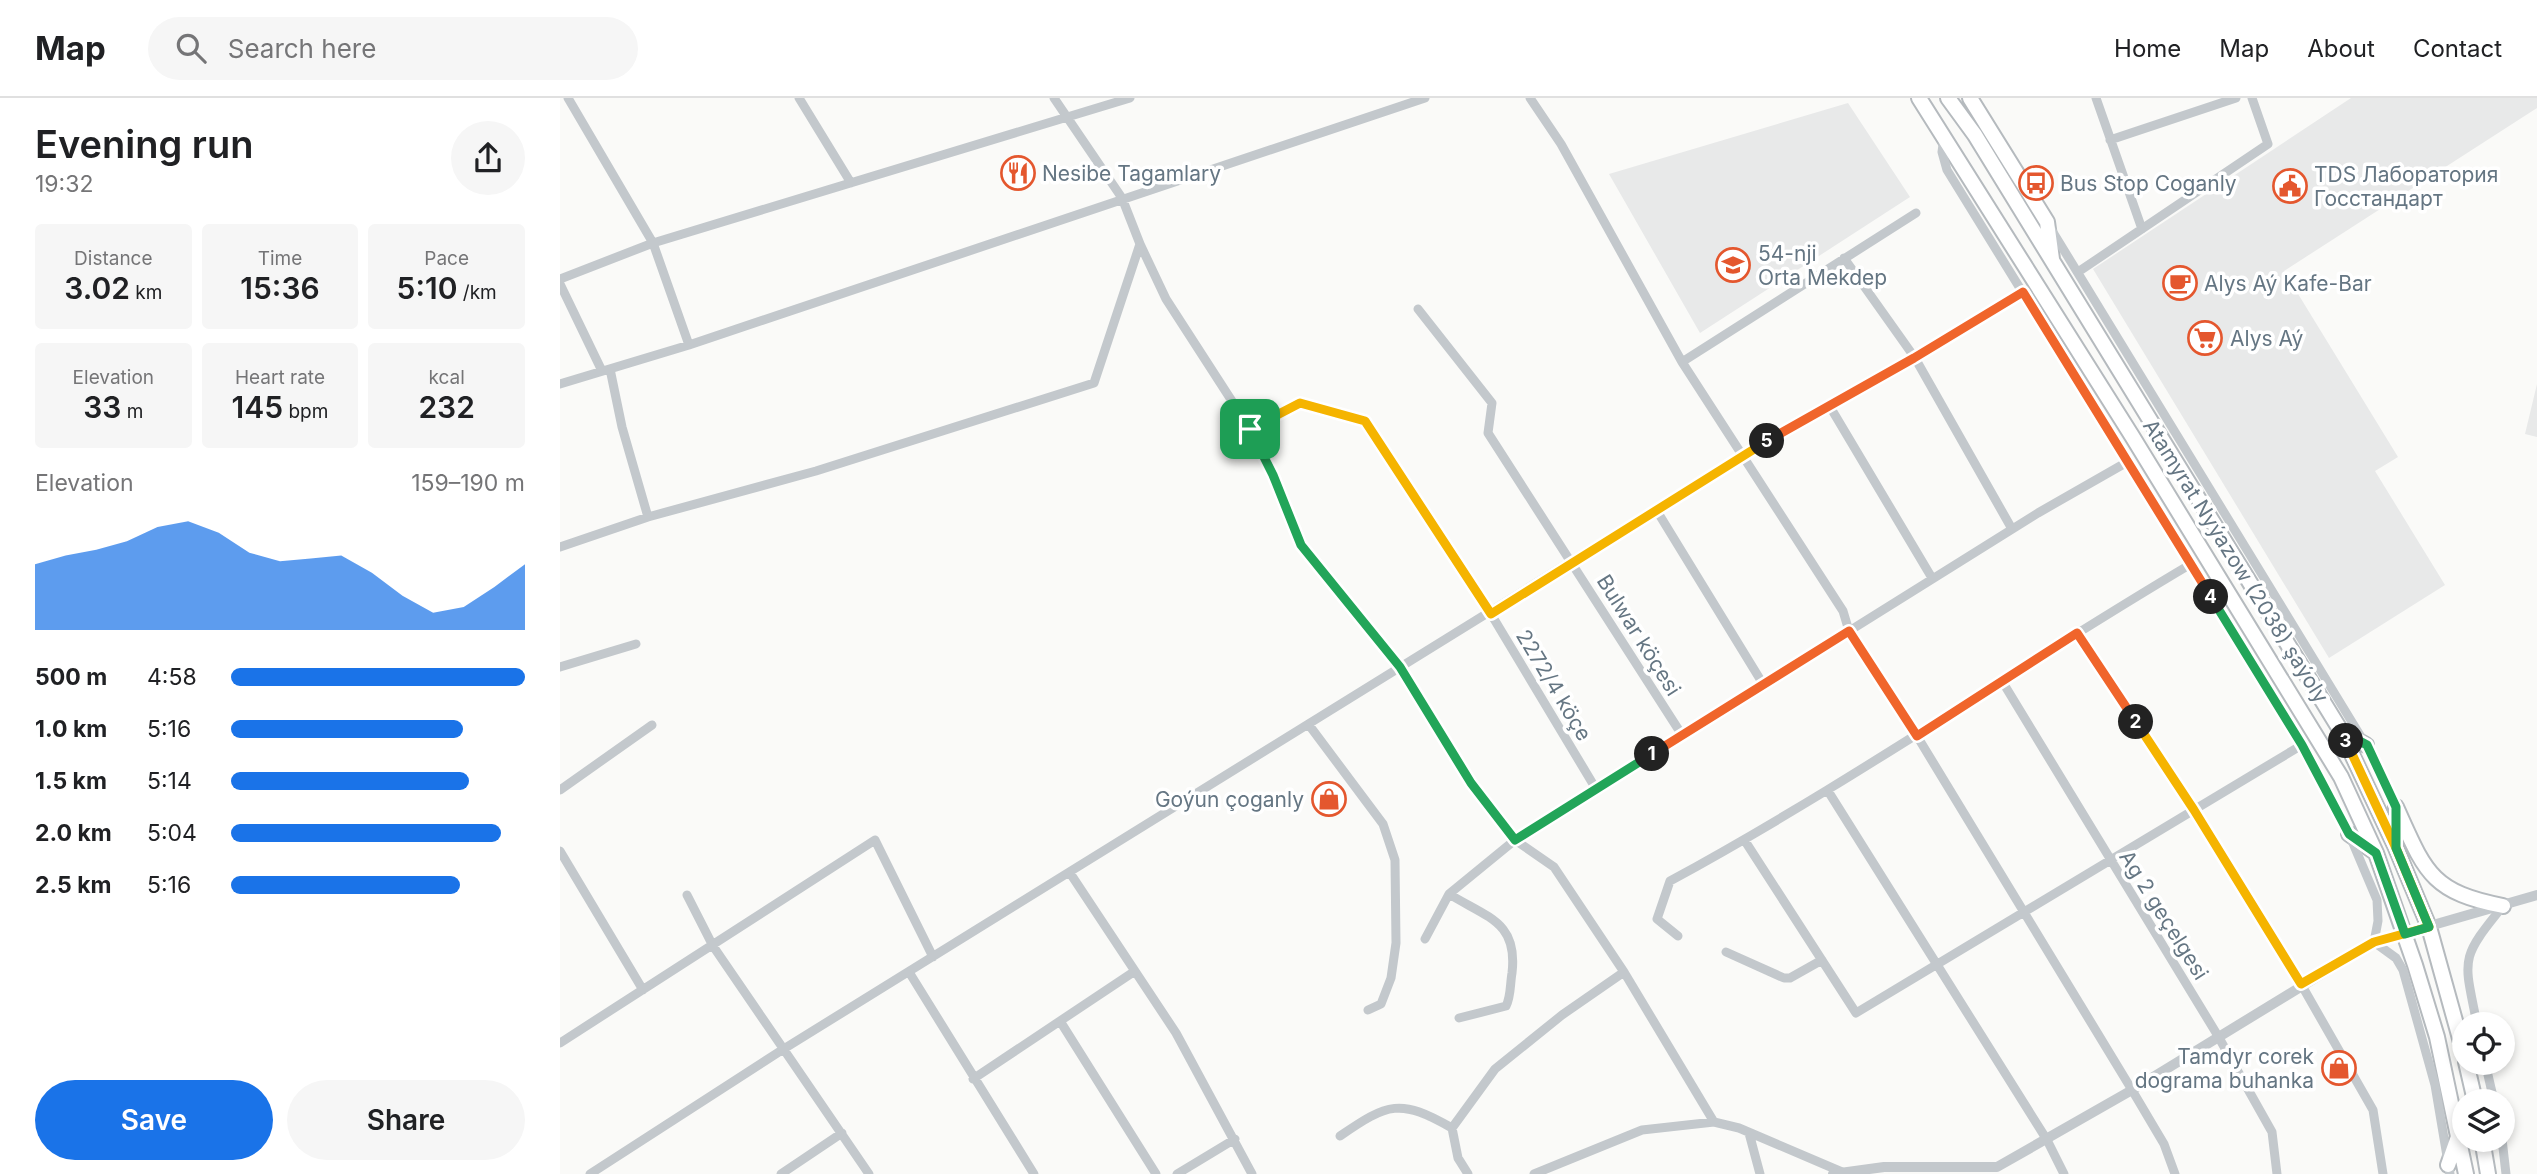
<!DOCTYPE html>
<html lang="en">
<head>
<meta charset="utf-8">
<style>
	body { margin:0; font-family:Inter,sans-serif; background:#f6f6f6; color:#202124; height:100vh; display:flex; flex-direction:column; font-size:26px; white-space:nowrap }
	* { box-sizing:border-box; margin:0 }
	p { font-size:23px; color:#757577 }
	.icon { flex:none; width:38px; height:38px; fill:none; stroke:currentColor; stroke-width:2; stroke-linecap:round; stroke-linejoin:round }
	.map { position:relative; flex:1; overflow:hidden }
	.drawer { display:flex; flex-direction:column; background:#fff; width:560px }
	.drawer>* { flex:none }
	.buttons { position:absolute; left:1892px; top:914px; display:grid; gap:14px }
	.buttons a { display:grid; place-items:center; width:63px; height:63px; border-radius:50%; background:#fff; box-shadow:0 4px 10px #0003; font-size:35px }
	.pin { position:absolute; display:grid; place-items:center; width:60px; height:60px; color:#fff; margin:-30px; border-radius:14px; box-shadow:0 4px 10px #0006 }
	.km { position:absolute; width:35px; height:35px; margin:-18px; border-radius:50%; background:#222; color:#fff; font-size:19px; line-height:35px; text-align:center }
	.round { display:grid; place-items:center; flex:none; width:74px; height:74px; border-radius:37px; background:#f6f6f6 }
	.headline { display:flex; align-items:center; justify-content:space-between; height:119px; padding:0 35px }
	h1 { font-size:38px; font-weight:600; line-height:52px }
	.metrics { display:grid; grid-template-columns:repeat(3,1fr); gap:10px; height:119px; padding:7px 35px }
	.metrics div { display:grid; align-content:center; border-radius:7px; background:#f6f6f6; text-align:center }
	.metrics b { font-size:30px; font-weight:600 }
	.metrics small { font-size:19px; font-weight:400 }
	.metrics p { font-size:19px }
	.chart { height:196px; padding:14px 35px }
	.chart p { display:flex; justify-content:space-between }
	.chart svg { width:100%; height:126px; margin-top:7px; fill:#1a73e8; opacity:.7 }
	.cta { display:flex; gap:14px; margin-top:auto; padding:14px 35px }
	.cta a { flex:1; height:80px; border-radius:42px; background:#1a73e8; color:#fff; font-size:28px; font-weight:600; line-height:80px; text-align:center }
	.cta a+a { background:#f6f6f6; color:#202124 }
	ul { padding:0 35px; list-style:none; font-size:23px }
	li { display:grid; grid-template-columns:112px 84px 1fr; align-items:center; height:52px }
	li i { height:18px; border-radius:9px; background:#1a73e8 }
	header { display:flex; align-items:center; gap:42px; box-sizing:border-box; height:98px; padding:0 35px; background:#fff; border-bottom:2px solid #e0e0e0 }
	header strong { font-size:33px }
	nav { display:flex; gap:38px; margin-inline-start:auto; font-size:24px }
	.search { width:490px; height:63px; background:#f6f6f6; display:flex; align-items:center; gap:18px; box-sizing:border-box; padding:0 24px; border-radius:38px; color:#757577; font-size:26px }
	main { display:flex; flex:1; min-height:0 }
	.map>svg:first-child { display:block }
	.built { fill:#e8e9e9 }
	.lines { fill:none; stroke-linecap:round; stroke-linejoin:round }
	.primary-casing { stroke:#b5babe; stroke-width:18 }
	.minor { stroke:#c3c8cc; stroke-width:9 }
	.tertiary { stroke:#c3c8cc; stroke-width:10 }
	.primary { stroke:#fff; stroke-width:14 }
	.split-1-casing { stroke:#fff; stroke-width:14 }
	.split-2-casing { stroke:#fff; stroke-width:14 }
	.split-3-casing { stroke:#fff; stroke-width:14 }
	.split-4-casing { stroke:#fff; stroke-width:14 }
	.split-5-casing { stroke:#fff; stroke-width:14 }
	.split-6-casing { stroke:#fff; stroke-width:14 }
	.split-1 { stroke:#22a559; stroke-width:9 }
	.split-2 { stroke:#f0652b; stroke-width:9 }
	.split-3 { stroke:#f5b400; stroke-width:9 }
	.split-4 { stroke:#22a559; stroke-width:9 }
	.split-5 { stroke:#f0652b; stroke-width:9 }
	.split-6 { stroke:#f5b400; stroke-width:9 }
	.labels { text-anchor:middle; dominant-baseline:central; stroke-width:7; stroke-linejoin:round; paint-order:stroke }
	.poi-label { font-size:21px; fill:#657683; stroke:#fff; text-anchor:start }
	.street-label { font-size:21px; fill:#657683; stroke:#fff }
</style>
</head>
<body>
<header>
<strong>Map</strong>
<div class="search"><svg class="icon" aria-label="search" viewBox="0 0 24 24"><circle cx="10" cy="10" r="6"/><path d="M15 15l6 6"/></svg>Search here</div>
<nav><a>Home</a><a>Map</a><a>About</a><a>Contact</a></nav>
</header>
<main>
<section class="drawer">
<div class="headline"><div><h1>Evening run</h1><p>19:32</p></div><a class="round"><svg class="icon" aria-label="share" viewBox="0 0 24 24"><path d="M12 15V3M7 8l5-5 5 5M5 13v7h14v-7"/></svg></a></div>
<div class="metrics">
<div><p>Distance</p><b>3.02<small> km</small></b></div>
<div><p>Time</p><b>15:36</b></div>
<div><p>Pace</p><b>5:10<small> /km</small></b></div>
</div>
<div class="metrics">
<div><p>Elevation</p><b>33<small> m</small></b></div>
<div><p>Heart rate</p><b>145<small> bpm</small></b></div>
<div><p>kcal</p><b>232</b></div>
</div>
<div class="chart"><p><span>Elevation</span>159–190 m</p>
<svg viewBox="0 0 160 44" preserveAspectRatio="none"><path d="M0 44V21L10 18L20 16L30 13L40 8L50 6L60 10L70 17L80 20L90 19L100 18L110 24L120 32L130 38L140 36L150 29L160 21V44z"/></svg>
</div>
<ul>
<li><b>500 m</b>4:58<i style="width:100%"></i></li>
<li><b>1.0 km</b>5:16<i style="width:79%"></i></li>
<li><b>1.5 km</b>5:14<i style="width:81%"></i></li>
<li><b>2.0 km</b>5:04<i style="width:92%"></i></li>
<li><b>2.5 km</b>5:16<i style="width:78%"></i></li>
</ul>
<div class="cta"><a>Save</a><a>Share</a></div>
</section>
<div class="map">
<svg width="1977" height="1076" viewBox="0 0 1977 1076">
	<rect width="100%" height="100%" fill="#fafaf8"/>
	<path class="built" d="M1791 0H1977V10L1724 173 1838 359 1815 373 1885 487 1769 560 1533 171Z
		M1288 5 1350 99 1140 235 1049 76Z
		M1977 286V339L1965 336Z"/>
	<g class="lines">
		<g class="primary-casing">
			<path id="primary" d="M1359 0 1572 338 1781 679 1816 755 1855 867 1877 939 1906 1076
				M1388 0 1415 37 1781 633 1836 750 1869 829 1904 955
				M1410 0 1487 124 1492 161
				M1781 633 1806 647
				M1836 709C1865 773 1870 794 1943 808
				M1789 736 1816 755
				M1906 964 1915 1003
				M1922 1041 1928 1076
				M1888 1067 1899 1036"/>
		</g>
		<path class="minor" d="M8 0 93 145 129 247
			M239 0 291 85
			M970 0 1001 46 1122 264 1283 513 1289 533 1357 638 1572 992 1604 1046 1615 1076
			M1536 0 1582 131
			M1384 40 1382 54 1387 72 1742 647 1784 724 1817 802 1818 823 1814 844 1836 860 1843 872 1875 987 1890 1076
			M1550 42 1676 0
			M1491 131 1806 647 1836 709
			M580 146 606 201 690 331 713 377 741 447 840 569 911 685 955 742 994 769 1064 874 1154 1024
			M1284 160 1355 260 1452 431
			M1518 174 1708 46 1692 0
			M0 181 93 145 570 0
			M0 186 42 273
			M858 211 932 305 928 335 1122 637
			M1122 264 1356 115
			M50 271 62 329 88 419
			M0 286 129 247 865 0
			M1269 307 1372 480
			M690 331 740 305 805 323 931 516 1036 691
			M1097 413 1203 586
			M0 449 88 419 256 373 534 285 580 146 562 100 494 0
			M1517 535 1634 712 1741 886 1813 1012 1823 1076
			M0 569 76 546
			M1442 583 1658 938 1712 1034 1717 1076
			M749 627 823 726 835 762 836 845 831 880 821 906 808 912
			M0 692 92 627
			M1268 693 1487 1042 1504 1076
			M1185 743 1296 915 1742 647
			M0 753 83 892
			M510 775 616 935 692 1076
			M889 796C928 820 958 824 952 875 950 886 951 899 946 908L899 920
			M127 797 153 848 309 1076
			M1118 838 1097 821 1110 783C1289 686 1455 570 1631 466
			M865 841 889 796 955 742 1478 415 1569 363
			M1166 854 1224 880H1230L1262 862
			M349 874 474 1076
			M500 923 596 1076
			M1917 926C1904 860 1899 862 1943 808
			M0 945 315 742 373 859
			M1925 964 1934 1003
			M413 981 575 873
			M892 1030 935 971 1002 917 1064 874
			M1189 1035 1200 1076
			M780 1038C828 1005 840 1000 892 1030L898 1060 908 1076
			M1942 1041 1946 1076
			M30 1076 222 952 1181 358 1355 260 1463 194
			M221 1076 282 1035
			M617 1076 675 1041
			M974 1076 1082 1032 1154 1024 1179 1030 1282 1074"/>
		<path class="tertiary" d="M1273 1076 1324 1069H1437L1572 992 1814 844 1977 797"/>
		<use href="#primary" class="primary"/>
	</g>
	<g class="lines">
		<g class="split-1-casing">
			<path id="split-1" d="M690 331 713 377 741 447 840 569 911 685 955 742 1092 656"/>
		</g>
		<g class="split-2-casing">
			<path id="split-2" d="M1092 656 1289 533 1357 638 1517 535 1576 624"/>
		</g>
		<g class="split-3-casing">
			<path id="split-3" d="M1576 624 1634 712 1741 886 1814 844 1869 829 1836 750 1786 643"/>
		</g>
		<g class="split-4-casing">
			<path id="split-4" d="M1651 499 1742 647 1789 736 1816 755 1845 836 1869 829 1836 750V709L1807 647 1781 633 1786 643"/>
		</g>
		<g class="split-5-casing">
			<path id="split-5" d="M1207 343 1354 260 1463 194 1651 499"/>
		</g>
		<g class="split-6-casing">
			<path id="split-6" d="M690 331 740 305 805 323 931 516 1207 343"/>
		</g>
		<use href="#split-1" class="split-1"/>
		<use href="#split-2" class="split-2"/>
		<use href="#split-3" class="split-3"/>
		<use href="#split-4" class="split-4"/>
		<use href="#split-5" class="split-5"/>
		<use href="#split-6" class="split-6"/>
	</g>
	<defs>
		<g id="restaurant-ring" transform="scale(1.75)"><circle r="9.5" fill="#fff" stroke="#e4572e" stroke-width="1.5"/><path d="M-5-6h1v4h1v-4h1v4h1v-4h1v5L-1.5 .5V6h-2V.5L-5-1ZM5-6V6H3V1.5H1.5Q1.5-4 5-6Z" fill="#e4572e"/></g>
		<g id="bus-ring" transform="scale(1.75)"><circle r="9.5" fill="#fff" stroke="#e4572e" stroke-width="1.5"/><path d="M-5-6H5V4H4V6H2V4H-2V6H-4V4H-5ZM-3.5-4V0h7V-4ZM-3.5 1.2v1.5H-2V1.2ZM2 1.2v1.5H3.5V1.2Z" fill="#e4572e"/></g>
		<g id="civic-ring" transform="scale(1.75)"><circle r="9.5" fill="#fff" stroke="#e4572e" stroke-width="1.5"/><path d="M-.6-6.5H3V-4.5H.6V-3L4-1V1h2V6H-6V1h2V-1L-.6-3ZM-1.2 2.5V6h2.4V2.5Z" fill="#e4572e"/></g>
		<g id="school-ring" transform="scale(1.75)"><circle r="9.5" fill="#fff" stroke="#e4572e" stroke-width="1.5"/><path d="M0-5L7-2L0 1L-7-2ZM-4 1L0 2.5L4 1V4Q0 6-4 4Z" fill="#e4572e"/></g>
		<g id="cafe-ring" transform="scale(1.75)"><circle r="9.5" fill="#fff" stroke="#e4572e" stroke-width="1.5"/><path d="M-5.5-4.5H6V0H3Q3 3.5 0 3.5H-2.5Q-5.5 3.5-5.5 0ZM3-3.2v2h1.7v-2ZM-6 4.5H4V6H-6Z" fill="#e4572e"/></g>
		<g id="supermarket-ring" transform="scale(1.75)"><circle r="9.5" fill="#fff" stroke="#e4572e" stroke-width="1.5"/><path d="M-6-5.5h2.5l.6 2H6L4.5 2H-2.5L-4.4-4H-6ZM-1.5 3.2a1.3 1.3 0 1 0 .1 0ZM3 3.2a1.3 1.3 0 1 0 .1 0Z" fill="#e4572e"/></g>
		<g id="shop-ring" transform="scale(1.75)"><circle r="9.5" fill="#fff" stroke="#e4572e" stroke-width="1.5"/><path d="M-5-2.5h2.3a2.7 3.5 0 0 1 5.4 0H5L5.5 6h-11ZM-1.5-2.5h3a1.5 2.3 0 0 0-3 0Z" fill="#e4572e"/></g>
	</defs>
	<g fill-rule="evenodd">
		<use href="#restaurant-ring" x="458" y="75"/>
		<use href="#bus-ring" x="1476" y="85"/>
		<use href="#civic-ring" x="1730" y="88"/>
		<use href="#school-ring" x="1173" y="167"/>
		<use href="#cafe-ring" x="1620" y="185"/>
		<use href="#supermarket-ring" x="1645" y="240"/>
		<use href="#shop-ring" x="769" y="701"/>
		<use href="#shop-ring" x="1779" y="970"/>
	</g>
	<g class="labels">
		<g class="poi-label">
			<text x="482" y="75">Nesibe Tagamlary</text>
			<text x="1754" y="76">TDS Лаборатория<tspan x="1754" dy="24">Госстандарт</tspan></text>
			<text x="1500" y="85">Bus Stop Coganly</text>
			<text x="1198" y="155">54-nji<tspan x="1198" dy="24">Orta Mekdep</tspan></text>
			<text x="1644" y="185">Alys Aý Kafe-Bar</text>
			<text x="1670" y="240">Alys Aý</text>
			<text x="744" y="701" text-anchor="end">Goýun çoganly</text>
			<text x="1754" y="958" text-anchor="end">Tamdyr corek<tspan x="1754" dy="24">dograma buhanka</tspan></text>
		</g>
		<g class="street-label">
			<text transform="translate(1676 463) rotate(58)">Atamyrat Nyýazow (2038) şaýoly</text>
			<text transform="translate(1079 537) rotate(58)">Bulwar köçesi</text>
			<text transform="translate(994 587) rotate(59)">2272/4 köçe</text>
			<text transform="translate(1604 817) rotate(58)">Ag 2 geçelgesi</text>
		</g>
	</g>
</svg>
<div class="buttons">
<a><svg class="icon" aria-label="locate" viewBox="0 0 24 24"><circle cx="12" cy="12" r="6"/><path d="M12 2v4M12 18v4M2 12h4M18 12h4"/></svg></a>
<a><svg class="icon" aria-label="layers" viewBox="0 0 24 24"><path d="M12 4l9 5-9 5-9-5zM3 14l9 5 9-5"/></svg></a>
</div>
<div class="pin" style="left:690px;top:331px;background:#1e9e55"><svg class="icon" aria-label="arrive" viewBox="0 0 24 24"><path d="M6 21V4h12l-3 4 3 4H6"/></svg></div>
<b class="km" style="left:1092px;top:656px">1</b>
<b class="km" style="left:1576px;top:624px">2</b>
<b class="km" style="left:1786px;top:643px">3</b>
<b class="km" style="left:1651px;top:499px">4</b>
<b class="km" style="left:1207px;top:343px">5</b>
</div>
</main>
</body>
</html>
